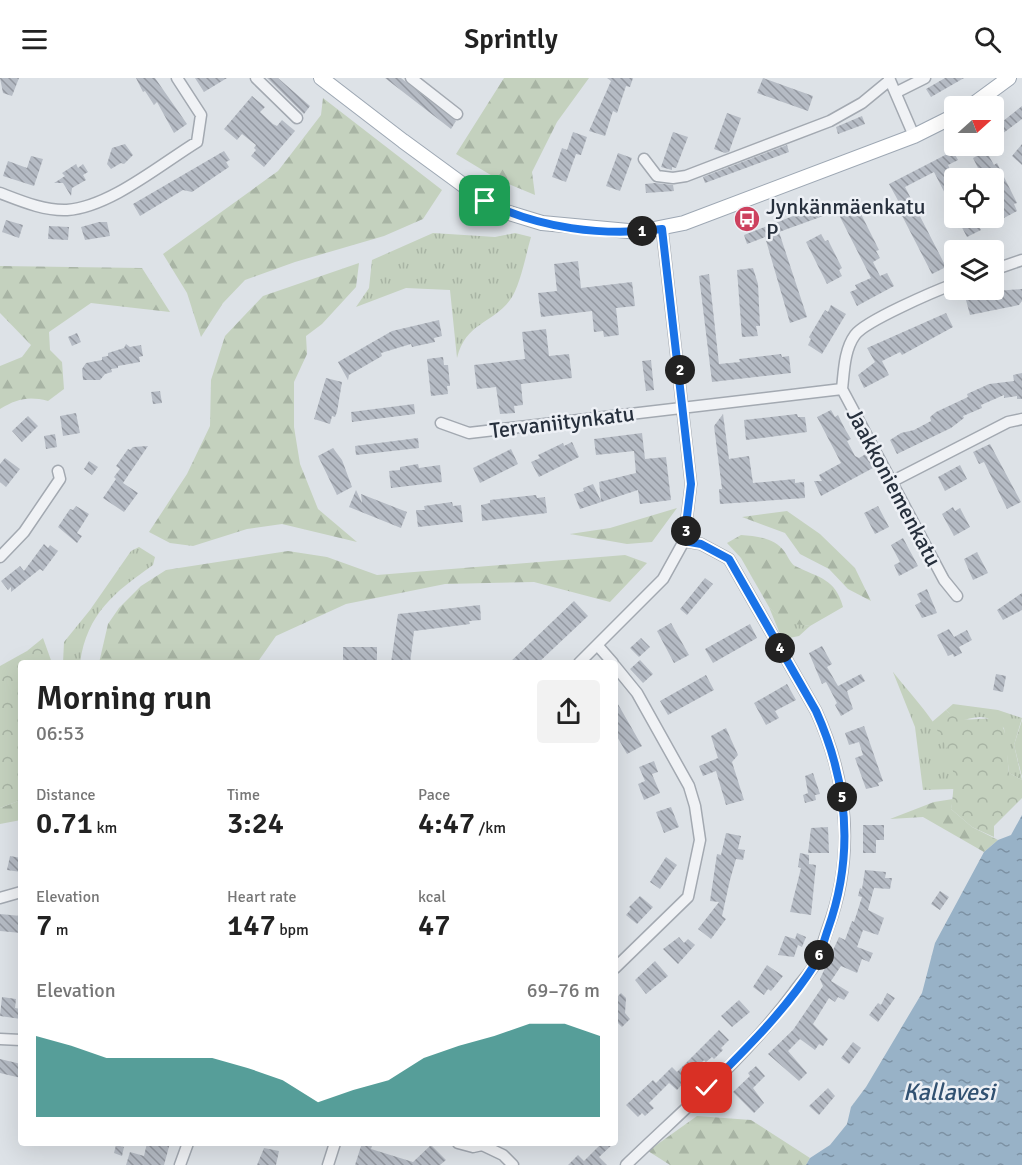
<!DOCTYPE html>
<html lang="en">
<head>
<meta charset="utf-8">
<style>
	body { margin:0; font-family:Signika,sans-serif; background:#f2f2f2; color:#222; height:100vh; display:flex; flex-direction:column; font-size:22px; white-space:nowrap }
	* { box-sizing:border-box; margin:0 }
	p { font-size:20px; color:#767676 }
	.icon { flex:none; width:33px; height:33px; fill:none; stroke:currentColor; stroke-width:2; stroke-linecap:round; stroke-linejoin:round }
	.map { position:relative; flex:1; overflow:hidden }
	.details { position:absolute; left:18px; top:582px; width:600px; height:486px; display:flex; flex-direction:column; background:#fff; border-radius:6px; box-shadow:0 6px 24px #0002 }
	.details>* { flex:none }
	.needle { width:39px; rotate:69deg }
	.fabs { position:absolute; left:944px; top:18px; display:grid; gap:12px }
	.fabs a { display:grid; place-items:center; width:60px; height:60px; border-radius:6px; background:#fff; box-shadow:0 6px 24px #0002; font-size:30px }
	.pin { position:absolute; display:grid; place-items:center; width:51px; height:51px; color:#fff; margin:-26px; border-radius:12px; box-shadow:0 3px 9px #0006 }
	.km { position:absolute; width:30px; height:30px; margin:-15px; border-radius:50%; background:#222; color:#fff; font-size:16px; line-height:30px; text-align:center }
	.round { display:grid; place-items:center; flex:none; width:63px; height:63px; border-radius:6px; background:#f2f2f2 }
	.headline { display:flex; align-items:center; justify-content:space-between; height:102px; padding:0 18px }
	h1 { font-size:33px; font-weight:600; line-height:45px }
	.metrics { display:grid; grid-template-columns:repeat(3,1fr); gap:9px; height:102px; padding:6px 18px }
	.metrics div { display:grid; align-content:center }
	.metrics b { font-size:30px; font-weight:600 }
	.metrics small { font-size:16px; font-weight:400 }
	.metrics p { font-size:16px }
	.chart { height:168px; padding:12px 18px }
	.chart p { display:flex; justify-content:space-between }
	.chart svg { width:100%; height:108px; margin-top:6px; fill:#0f766e; opacity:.7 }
	header { display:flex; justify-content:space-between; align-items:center; height:78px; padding:0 18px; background:#fff; font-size:27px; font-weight:600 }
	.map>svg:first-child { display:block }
	.grass { fill:url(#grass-tufts) }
	.forest { fill:url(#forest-firs) }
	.park { fill:url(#park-crowns) }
	.water { fill:url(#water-ripples) }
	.building { fill:url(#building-back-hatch) }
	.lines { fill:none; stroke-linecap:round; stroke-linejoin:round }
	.minor-casing { stroke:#a3a9b1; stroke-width:13 }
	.major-casing { stroke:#9da7b3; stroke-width:16 }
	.minor { stroke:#f0f2f5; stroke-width:10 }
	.major { stroke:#fff; stroke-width:14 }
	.route-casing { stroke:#fff; stroke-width:12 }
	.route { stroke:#1a73e8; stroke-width:8 }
	.labels { text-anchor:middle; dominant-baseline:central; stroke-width:5; stroke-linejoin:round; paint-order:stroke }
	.poi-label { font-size:22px; fill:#27303d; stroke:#edf0f5; text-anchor:start }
	.street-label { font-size:22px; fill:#27303d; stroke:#edf0f5 }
	.water-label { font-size:24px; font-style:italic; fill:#315171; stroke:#edf0f5 }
</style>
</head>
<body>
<header><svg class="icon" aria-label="menu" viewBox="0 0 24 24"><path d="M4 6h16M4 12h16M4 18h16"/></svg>Sprintly<svg class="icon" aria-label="search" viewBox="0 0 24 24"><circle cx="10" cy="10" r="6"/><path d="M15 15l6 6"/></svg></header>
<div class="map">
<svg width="1022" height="1087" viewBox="0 0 1022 1087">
	<defs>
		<pattern id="grass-tufts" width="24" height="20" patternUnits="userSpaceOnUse" patternTransform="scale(1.5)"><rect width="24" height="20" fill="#c4d1be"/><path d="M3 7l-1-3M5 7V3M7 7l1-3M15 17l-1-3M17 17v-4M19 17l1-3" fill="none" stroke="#a8b4a4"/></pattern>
		<pattern id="forest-firs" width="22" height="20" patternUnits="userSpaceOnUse" patternTransform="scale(1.5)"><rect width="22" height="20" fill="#c4d1be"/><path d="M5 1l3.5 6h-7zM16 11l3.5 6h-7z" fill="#a8b4a4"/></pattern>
		<pattern id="park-crowns" width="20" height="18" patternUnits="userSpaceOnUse" patternTransform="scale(1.5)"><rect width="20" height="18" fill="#c4d1be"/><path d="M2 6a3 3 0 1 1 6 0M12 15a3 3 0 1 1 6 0" fill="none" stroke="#a8b4a4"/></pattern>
		<pattern id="water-ripples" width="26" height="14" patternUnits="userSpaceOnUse" patternTransform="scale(1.5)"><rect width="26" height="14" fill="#98b2c7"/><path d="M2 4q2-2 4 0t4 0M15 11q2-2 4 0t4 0" fill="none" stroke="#7c91a3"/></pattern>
		<pattern id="building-back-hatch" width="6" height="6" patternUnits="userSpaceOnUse" patternTransform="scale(1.5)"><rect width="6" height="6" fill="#b5bbc4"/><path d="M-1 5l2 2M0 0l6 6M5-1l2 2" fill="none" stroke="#9398a0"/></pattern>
	</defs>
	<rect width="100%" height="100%" fill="#dde2e7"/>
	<path class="grass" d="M433 155 495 159 515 155 531 159C526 176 520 209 510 222 491 247 466 244 457 280L450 212 406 210 356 229 369 210 372 182Z
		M139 469 155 479 153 487C115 514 87 535 80 585H63L64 564 90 532 131 473Z
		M769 529 785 544 810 548 799 558 789 560 780 556Z
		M893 594C919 627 960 665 954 711L923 712 915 649Z
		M953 626 998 632 1022 640 1014 667 1022 702 1009 695 1004 650C999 647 992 642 987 640 969 635 963 651 946 632Z"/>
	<path class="forest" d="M504 0H589L557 44 532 94 535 117 499 102 456 76Z
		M323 20 442 112 423 141 384 158 295 184 245 202 223 225 201 259 187 215 163 176 278 93 321 37Z
		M359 185 356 209 322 246 306 258 307 276 294 304V349L300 386 318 431 357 464 282 446 247 451 193 468 170 465 149 454 187 396 210 348 211 302 225 258 263 218Z
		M0 188 142 190 170 234 91 225 49 254 50 272 62 284 64 311 48 323C28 318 17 321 0 331V288L22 279 31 267 0 235Z
		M677 430 652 464 627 466 570 456 610 450Z
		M787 433 820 456 855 490 871 523 848 511 829 491 800 476 785 455 742 439Z
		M741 457C756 458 775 460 784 473 788 478 790 485 795 488 819 500 835 500 843 529L810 548 785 545 769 529 741 480 727 465Z
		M288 473 327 479 377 497 625 477 647 485 610 524 534 504 445 506 346 526 276 558 257 585H99L108 546 119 530 141 508 166 492Z
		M1022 642V699L1014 667Z
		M953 721 951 731 972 749 998 762 984 774 923 739 890 741 934 724Z
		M21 722V742L0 746V730Z
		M697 1038 751 1042 810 1080 806 1087H670L648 1073Z"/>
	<path class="park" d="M43 560 52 585H21V722L0 730V588L27 573Z
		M946 632C966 654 996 627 1004 652 1008 664 1007 681 1009 695L1022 702V720L994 748V759L972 749 951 731C957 693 953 676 932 644Z"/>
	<path class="water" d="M1022 737V1087H806L810 1080 830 1067 847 1046 851 1029 866 1009 922 915 935 865 984 774 998 762 1011 757Z"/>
	<path class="building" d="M0 0H19L12 18 3 15Z
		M136 0H155L187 46 174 55 157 24 154 27 145 13 143 14Z
		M195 0H227L204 14Z
		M267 0H278L310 28 304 36Z
		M385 0H401L456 43 451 51Z
		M607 0H633L630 9 626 8 617 35 613 33 605 58 589 53 611 3Z
		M763 0 813 18 808 33 757 15Z
		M945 0H964L931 19 926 11Z
		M252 18 265 29 260 34 273 46 277 48 282 42 295 53 264 89 251 78 256 72 254 70 256 67 242 56 237 62 224 51Z
		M1022 28V41L998 59 993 51Z
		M727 35 741 40 729 74 725 75 714 71Z
		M862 38 865 46 838 56 836 49Z
		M573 54 587 59 581 77 576 76 566 104 552 99 562 70 567 72Z
		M673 54 688 59 676 90 672 89V92L661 89Z
		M125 66 133 77 124 86 121 85 111 91 107 86 112 70Z
		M1022 66V87L1012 78Z
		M787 67 789 74 705 105 703 99Z
		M224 73 230 82 226 84 229 89 192 114 183 112 140 138 133 126Z
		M953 73 958 82 948 87 954 100V133L934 94 905 109 946 189 932 196 897 128 900 126 889 106Z
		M986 73 994 87 997 85 1017 125 1014 126 1017 133 1004 140 993 119V100H983L973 80Z
		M618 75 632 80 620 113 606 108Z
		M31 78 43 81 34 108 3 98 8 83 27 90Z
		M76 86 78 90 83 86 88 94 83 97 86 102 72 110 71 118 63 105H54L65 98 62 95Z
		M655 105 673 107 674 113 646 115 645 106Z
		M822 127 826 137 779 154 807 239 790 245 765 159 747 166 744 157Z
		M854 129 857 136 860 134 879 172 876 173 880 180 873 184 880 198 887 195 894 208 857 228 850 214 857 211 855 207 871 200 839 137Z
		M957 140H989L977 145 981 152 967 159Z
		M6 142 23 147 19 160 2 154Z
		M99 144H107L110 158 85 162 81 149Z
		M49 148 69 149 68 162 48 161Z
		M821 156 825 163 828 162 842 190 839 192 842 198 827 206 806 164Z
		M578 183 581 210 632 204 635 228 616 230 619 257 604 259 603 253 594 254 592 233 541 239 538 215 557 213 554 186Z
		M753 190 758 206 760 248H756L758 258 742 259 737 192Z
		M709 196 719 286 740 284 739 281 781 276 782 279 789 278 791 295 712 304 699 198Z
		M1022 211V223L1019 227 970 237 966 222 996 213Z
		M831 227 846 236 822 276 808 267 811 261 809 259 825 232 828 234Z
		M946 235 953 249 902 277 900 274 882 283 889 297 864 310 858 297 875 284 867 270Z
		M439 242 442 258 434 260 435 264 412 269 411 266 381 275 382 278 349 297 348 302 338 284 392 253Z
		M546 251 549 278 569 276 572 300 521 306 523 327 514 328 515 335 500 336 496 309 477 311 474 287 525 281 522 254Z
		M77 255 81 264 72 268 68 259Z
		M126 266 130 269 141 267 143 278 139 279 140 284 118 288V290L111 291 112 294 105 296 100 302H83L82 291 86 285 102 282V279L108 278V275L124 270Z
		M443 279 444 287H448L450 308H447L448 316 431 318 427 281Z
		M651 282 654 312 646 313 642 283Z
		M1022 295V321H1017V318L1004 320V317L981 327 982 330 963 338 964 340 951 350 897 376 890 362 901 355 914 352 931 343 930 339 936 334 968 319 967 316 989 306 1014 303 1013 297Z
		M326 300 342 304 337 334 335 339 332 338 330 346 314 341Z
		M160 313 162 325 153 326 151 314Z
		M414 326 415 336 352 344 351 334Z
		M831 332 835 339 838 337 845 351 851 361 847 363 855 378 859 380 866 376 873 390 821 418 814 403H822L819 397 841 385 817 339Z
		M76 335 80 355 63 358 60 338Z
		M723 336 729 381 749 378 753 405 795 401V405L804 404 805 420 720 426 719 411H722L714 348Z
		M797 336 798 339H805L807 354 746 362 744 342Z
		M28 338 38 348 22 364 12 353Z
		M642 355 645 381 666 379 671 422 640 426 638 412 580 431 574 416 584 413 583 410 593 406 601 423 599 404 636 395 634 373 596 377 594 361Z
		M55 356 57 369 46 371 44 358Z
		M418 360 419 370 356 377 355 368Z
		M572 364 579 379 539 399 531 384 540 380 538 377 563 365 564 368Z
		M990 366 1021 424 1007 431 984 384 979 386 973 374Z
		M148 368 123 405 138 415 124 434 103 420 116 401 114 399 120 391 116 388 128 371 130 372 133 369Z
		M333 370 342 382 352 409 337 417 318 378Z
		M511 371 518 386 480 405 473 390Z
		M5 380 20 391 6 409 0 404V386Z
		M89 383 98 389 92 397 84 391Z
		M418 386 419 390 440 387 442 404 391 410 389 393 400 392V389Z
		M960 387 967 401 945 413 938 399Z
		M356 412 362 425 361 416 407 434 401 450 349 429Z
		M536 417 537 420 545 419 547 435 482 443 481 427 490 425V422Z
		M452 424 453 428 461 427 463 444 418 449 416 432H425L424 428Z
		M76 428 89 436 77 455 82 458 77 465 58 449 70 431 73 432Z
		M878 428 889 449 875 456 864 435Z
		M953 429 955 433 960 430 970 449 954 458 942 436Z
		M903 460 918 488 899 498 894 487 900 484 891 467Z
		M44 466 48 470 50 467 58 473 43 493 40 491 11 514V509L8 512 1 503 20 488 24 493Z
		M977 474 988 495 973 502 964 481Z
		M705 500 713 506 687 537 680 531Z
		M927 511 937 535 922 540 915 527 921 524 917 516Z
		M1022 515V532L1003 542 997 532Z
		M574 523 588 538 538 585H509Z
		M480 527 481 542 469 543 470 546 414 553 410 585H391L398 536Z
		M671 545 689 577 674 585 657 553Z
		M750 546 757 560 713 585 705 571Z
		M949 551 954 559 967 552 972 562 959 569 962 575 954 579 953 576 948 578 937 557Z
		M641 560 650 569 639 579 630 570Z
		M822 568 832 586 827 589 838 608 861 596 865 603 847 613 853 631 841 638 835 627 837 625 826 604 822 606 809 575Z
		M343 569H377V585H343Z
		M640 582 653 596 643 605 630 591Z
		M996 596 1006 598 1003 614 993 612Z
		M706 597 714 612 668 637 660 623Z
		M787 606 796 622 775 633 779 640 766 647 754 625Z
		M615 621 642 668 627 676 615 655Z
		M864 648 883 703 878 705 879 708 866 711 855 680 863 677 859 664 849 667 845 655Z
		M726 650 738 677 732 684 744 722 726 727 716 693 703 698 699 688 718 680 711 658Z
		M654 683 658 694 652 696 660 715 644 722 638 706 645 703 639 689Z
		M813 695 820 716 815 717 816 722 805 725 803 717 808 715 805 698Z
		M671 729 679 749 664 755 656 734Z
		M863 747H884V762H876V775H863Z
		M828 749 829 775H808L811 750Z
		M726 755 741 758 738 771 745 772 743 782 736 781 730 802 722 838 726 841 711 861 698 851 719 824 710 823 717 776 721 777Z
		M800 775 809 777V786L816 787 811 837 790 834 801 790 798 789Z
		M10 778 21 780V794L7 792Z
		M666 779 677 787 660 811 650 804Z
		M865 792 886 794 885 800H892L890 811 874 810 868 832 884 840 878 857 863 852 857 869 873 875 869 884 862 881 857 895 841 888 831 903 849 914 844 922 838 919 835 924 829 920 813 946 828 961 823 968 819 966 815 972 800 961 788 973 807 995 799 1003 768 976 793 952 823 908 820 901 839 859 845 862 852 843 854 844 862 819 858 818 860 810 862 811Z
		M940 813 949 819 940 832 931 826Z
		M640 818 653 829 637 846 626 837 631 831 629 829Z
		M0 836 21 838V855L0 853Z
		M797 855 806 859 802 869 798 867 794 879 778 877 785 858 795 861Z
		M679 859 684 865 688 861 695 867 678 886 663 871Z
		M655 883 668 898 646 916 635 902Z
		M767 887 783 898 771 913 768 911 764 917 753 909Z
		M621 915 626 920 625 935 630 941 622 949 615 942V921Z
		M887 915 895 920 878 944 869 937 878 925 881 927Z
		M2 919 16 921 15 930 21 931V941L0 938Z
		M739 922 750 934 732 949 721 938Z
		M719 952 729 962 721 970 723 972 714 981 712 979 706 984 704 982 677 1012 669 1005 649 1025 654 1030 645 1038 642 1035 638 1039 626 1027 653 1002 656 1005 672 989 677 994Z
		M853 964 861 970 849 986 841 980Z
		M0 981 21 986V1000L0 995Z
		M756 988 765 998 753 1010 764 1025 754 1035 733 1014 750 998 748 995Z
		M828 1010 835 1018 819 1037 809 1028Z
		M147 1065H170L164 1087H126L130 1074 144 1078Z
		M362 1065H373L371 1071 413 1084 431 1067 446 1082 440 1087H355Z
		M602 1065H614L599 1079 607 1087H568L578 1077 584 1083Z
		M116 1067 124 1069 122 1078 114 1075Z
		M264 1070 279 1073 276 1087H257Z"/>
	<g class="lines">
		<g class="minor-casing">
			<path id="minor" d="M256 0 297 40
				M411 0 457 36
				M889 0 914 58
				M897 14 925 0
				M644 81 657 98 673 100 686 98 830 43 862 25 890 2
				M0 115C21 123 44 133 67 132 110 129 161 86 197 64L201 37 177 0
				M993 192 1022 182
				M842 311C844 294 844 272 855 257 865 243 935 213 954 206
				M441 345 469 355 842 311 944 502 957 518
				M893 403 1008 344 1022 341
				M0 479 24 454 60 401 58 393
				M598 568 613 585
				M579 585 663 501 684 463 691 406 662 151
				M615 588 637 615 689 708 695 728 700 762 688 819 615 890
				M0 820 21 814
				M0 961 21 962
				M458 1065 473 1069 482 1067 503 1077 513 1087
				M180 1087 188 1065
				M328 1087 335 1065
				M626 1087C684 1031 746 979 794 914 801 904 810 895 816 885 821 874 824 861 828 850 855 778 848 703 816 633L729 481 701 466 684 463"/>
		</g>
		<g class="major-casing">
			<path id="major" d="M321 0 403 63 485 123 506 134 542 145 639 154 684 145 914 58 954 38
				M971 28 1009 0"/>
		</g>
		<use href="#minor" class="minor"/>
		<use href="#major" class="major"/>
	</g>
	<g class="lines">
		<g class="route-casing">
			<path id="route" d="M485 123C537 150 604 159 662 151L691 406 684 463 701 466 729 481 816 633C848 704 854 778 828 851 824 862 821 876 815 886 785 933 746 971 707 1010"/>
		</g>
		<use href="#route" class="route"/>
	</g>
	<defs>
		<g id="bus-disc" transform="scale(1.35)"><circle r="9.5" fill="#cd415e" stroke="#edf0f5"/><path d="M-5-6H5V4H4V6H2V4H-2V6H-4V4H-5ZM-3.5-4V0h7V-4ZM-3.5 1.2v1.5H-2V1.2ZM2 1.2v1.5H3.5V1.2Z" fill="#fff"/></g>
	</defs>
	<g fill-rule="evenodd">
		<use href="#bus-disc" x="747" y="141"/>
	</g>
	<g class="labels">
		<g class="poi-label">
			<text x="766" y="128">Jynkänmäenkatu<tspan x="766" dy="25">P</tspan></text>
		</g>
		<g class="street-label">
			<text transform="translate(562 344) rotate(-7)">Tervaniitynkatu</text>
			<text transform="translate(894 409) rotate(62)">Jaakkoniemenkatu</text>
		</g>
		<g class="water-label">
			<text x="949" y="1014">Kallavesi</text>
		</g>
	</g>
</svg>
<div class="fabs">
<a><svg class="needle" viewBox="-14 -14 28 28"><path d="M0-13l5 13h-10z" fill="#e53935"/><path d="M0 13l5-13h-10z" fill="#767676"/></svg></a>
<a><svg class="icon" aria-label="locate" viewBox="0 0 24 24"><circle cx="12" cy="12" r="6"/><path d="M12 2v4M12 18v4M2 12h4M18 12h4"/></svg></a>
<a><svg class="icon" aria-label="layers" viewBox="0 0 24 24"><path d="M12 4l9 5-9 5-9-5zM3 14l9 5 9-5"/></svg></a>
</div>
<div class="pin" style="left:485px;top:123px;background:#1e9e55"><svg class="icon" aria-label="arrive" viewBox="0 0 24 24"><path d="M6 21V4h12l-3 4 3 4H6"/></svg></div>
<div class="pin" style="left:707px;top:1010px;background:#d93025"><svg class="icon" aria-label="check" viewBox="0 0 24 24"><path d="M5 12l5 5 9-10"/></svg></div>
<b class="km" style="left:642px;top:153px">1</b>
<b class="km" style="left:680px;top:292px">2</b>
<b class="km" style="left:686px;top:453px">3</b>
<b class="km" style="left:780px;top:570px">4</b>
<b class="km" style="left:842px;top:719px">5</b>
<b class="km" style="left:819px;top:877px">6</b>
<section class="details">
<div class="headline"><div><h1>Morning run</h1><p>06:53</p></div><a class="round"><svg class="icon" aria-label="share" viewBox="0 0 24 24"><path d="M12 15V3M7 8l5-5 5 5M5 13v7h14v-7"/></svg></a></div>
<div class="metrics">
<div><p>Distance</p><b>0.71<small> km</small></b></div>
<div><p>Time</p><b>3:24</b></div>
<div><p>Pace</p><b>4:47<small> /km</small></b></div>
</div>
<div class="metrics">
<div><p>Elevation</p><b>7<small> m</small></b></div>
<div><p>Heart rate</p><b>147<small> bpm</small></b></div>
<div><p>kcal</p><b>47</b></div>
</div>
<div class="chart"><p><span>Elevation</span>69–76 m</p>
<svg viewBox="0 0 160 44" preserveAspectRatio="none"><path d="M0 44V11L10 15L20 20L30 20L40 20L50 20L60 24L70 29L80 38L90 33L100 29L110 20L120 15L130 11L140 6L150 6L160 11V44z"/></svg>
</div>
</section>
</div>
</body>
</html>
